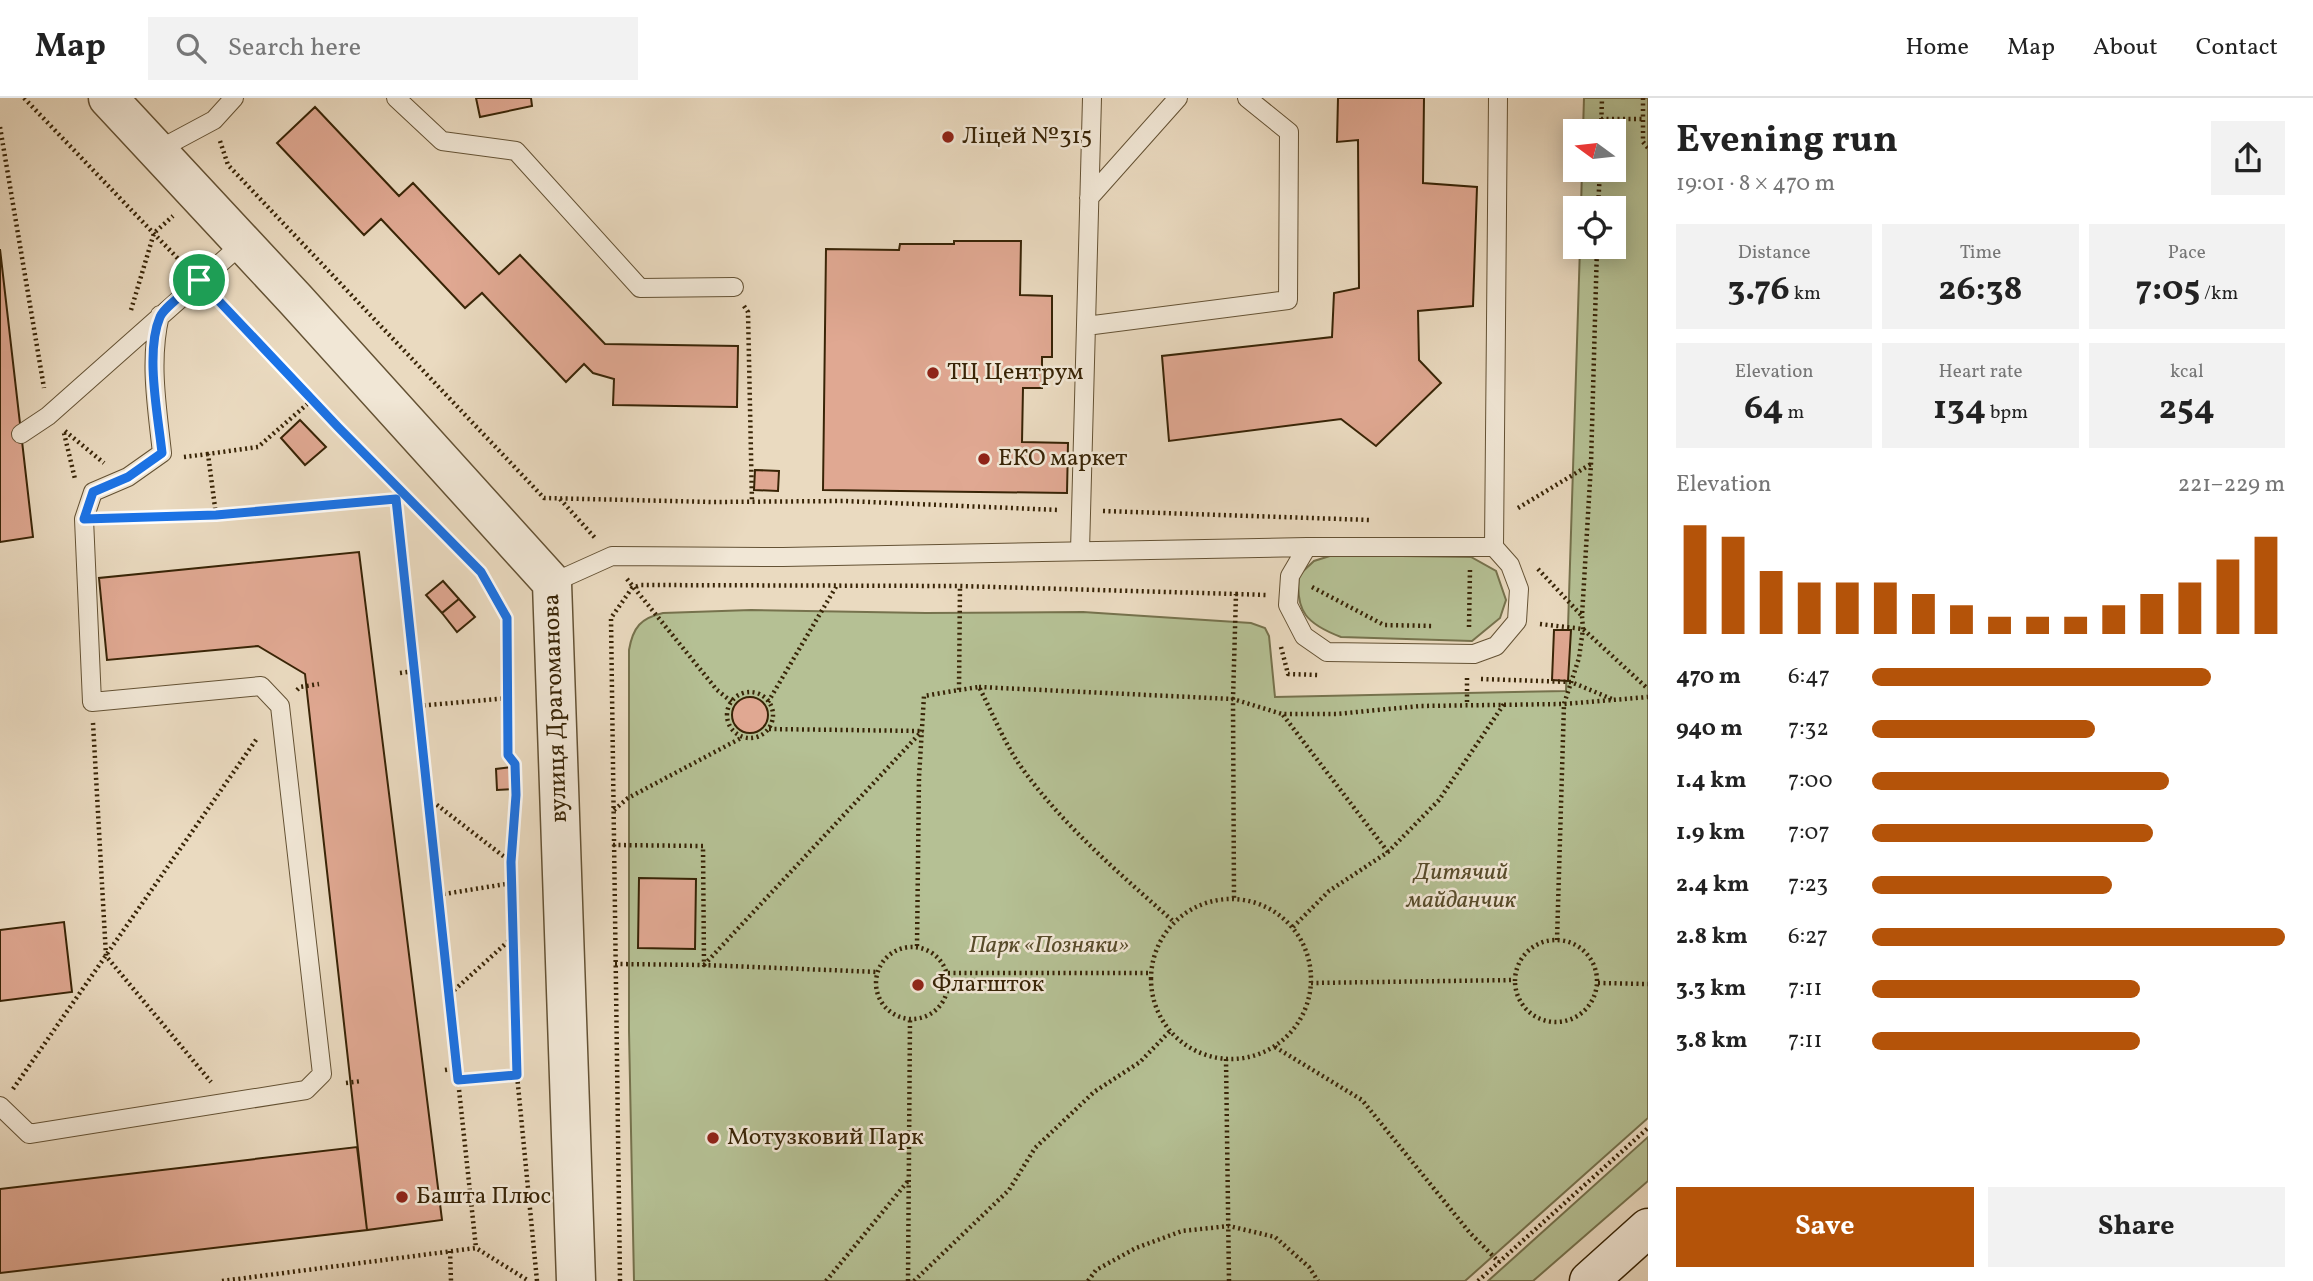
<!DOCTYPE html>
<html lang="en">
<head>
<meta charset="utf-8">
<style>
	body { margin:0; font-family:Vollkorn,serif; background:#f2f2f2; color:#222; height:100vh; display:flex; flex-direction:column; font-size:26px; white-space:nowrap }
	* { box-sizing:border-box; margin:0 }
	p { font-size:23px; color:#767676 }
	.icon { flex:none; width:38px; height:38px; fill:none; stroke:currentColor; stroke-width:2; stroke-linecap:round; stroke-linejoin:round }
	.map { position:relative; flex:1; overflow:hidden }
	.panel { display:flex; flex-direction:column; background:#fff; width:665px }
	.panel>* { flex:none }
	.needle { width:46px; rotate:285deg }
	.buttons { position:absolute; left:1563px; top:21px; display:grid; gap:14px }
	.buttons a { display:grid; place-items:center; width:63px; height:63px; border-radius:0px; background:#fff; box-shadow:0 4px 18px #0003; font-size:35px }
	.pin { position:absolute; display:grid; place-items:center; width:60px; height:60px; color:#fff; margin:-30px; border:4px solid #fff; border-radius:50%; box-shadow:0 2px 7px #0007 }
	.round { display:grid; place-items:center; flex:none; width:74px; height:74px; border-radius:0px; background:#f2f2f2 }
	.summary { display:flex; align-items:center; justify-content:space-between; height:119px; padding:0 28px }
	h1 { font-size:38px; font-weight:700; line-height:52px }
	.metrics { display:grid; grid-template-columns:repeat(3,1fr); gap:10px; height:119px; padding:7px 28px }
	.metrics div { display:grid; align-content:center; border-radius:0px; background:#f2f2f2; text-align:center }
	.metrics b { font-size:35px; font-weight:700 }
	.metrics small { font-size:19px; font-weight:400 }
	.metrics p { font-size:19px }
	.chart { height:196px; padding:14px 28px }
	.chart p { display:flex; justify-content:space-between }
	.chart svg { width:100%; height:126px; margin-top:7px; stroke:#b45309; stroke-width:6 }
	.action { display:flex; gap:14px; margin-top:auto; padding:14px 28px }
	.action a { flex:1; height:80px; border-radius:0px; background:#b45309; color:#fff; font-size:28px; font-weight:700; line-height:80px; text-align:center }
	.action a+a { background:#f2f2f2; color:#222 }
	ul { padding:0 28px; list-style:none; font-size:23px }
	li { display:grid; grid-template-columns:112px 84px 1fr; align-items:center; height:52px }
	li i { height:18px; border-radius:9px; background:#b45309 }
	header { display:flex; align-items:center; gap:42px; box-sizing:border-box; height:98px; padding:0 35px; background:#fff; border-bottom:2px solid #e0e0e0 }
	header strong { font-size:33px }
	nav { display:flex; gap:38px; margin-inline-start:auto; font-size:24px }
	.search { width:490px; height:63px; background:#f2f2f2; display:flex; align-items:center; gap:18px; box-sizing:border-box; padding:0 24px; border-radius:0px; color:#767676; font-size:26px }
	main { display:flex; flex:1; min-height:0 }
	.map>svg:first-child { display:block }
	.green { fill:#b5c094; stroke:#76724d; stroke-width:2 }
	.building { fill:#e0a892; stroke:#382406; stroke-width:2 }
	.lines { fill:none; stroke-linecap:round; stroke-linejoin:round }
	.service-casing { stroke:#645234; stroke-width:20 }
	.tertiary-casing { stroke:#645234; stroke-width:41 }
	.secondary-casing { stroke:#382406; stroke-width:41 }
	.path { stroke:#382406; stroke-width:4.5; stroke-dasharray:2 3.5; stroke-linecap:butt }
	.service { stroke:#f1e7d6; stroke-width:18 }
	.tertiary { stroke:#f1e7d6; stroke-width:38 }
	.secondary { stroke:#f1e7d6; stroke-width:38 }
	.route-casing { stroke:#fff; stroke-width:14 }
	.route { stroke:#1a73e8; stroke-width:9 }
	.poi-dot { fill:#8f2418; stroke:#f1e7d6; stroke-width:2.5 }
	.labels { text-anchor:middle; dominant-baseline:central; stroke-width:5; stroke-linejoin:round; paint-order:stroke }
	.poi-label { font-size:24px; fill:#382406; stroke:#f1e7d6; text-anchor:start }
	.street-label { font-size:24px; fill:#382406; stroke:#f1e7d6 }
	.park-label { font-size:24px; font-style:italic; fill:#574b2a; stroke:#f1e7d6 }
</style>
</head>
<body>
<header>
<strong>Map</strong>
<div class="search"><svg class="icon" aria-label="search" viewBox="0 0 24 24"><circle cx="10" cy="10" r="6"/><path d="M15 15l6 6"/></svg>Search here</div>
<nav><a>Home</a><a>Map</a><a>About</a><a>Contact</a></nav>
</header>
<main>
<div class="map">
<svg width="1648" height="1183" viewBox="0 0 1648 1183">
	<rect width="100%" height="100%" fill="#eadac0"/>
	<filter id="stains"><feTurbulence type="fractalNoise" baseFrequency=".00286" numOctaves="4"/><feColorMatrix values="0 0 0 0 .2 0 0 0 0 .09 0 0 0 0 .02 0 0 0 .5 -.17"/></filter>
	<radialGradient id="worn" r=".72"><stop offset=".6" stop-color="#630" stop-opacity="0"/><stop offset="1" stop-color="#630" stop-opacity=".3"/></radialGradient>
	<path class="green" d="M1584 0H1648V1020L1465 1183H634L629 933V552C633 529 641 520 663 515L751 512 926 515 1083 514 1251 525 1265 530 1269 538 1275 599 1566 593 1580 149H1614V110H1581L1582 72H1614V33H1583Z
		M1333 457 1471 459 1496 473 1506 502 1500 520 1472 543 1341 539C1307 526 1295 514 1299 477L1314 463Z
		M1648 1039V1083L1533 1183H1488Z"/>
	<path class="building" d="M476 0H531L532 8 480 19Z
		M1338 0H1424L1423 85 1477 89 1473 208 1418 213 1419 262 1441 285 1376 348 1341 321 1169 343 1162 258 1332 239 1334 195 1359 190 1358 42 1337 44Z
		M315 9 399 98 413 85 499 176 520 157 605 246 738 248 737 309 613 307 614 281 593 275 584 266 566 284 482 195 465 210 381 121 364 137 277 45Z
		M954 143H1021L1020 197 1052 198V259H1042V290H1023L1022 344 1068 345 1067 395 823 392 826 151 899 152 900 146H954Z
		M0 151 33 439 0 444Z
		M300 322 326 349 305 367 281 340Z
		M755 372 779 373 778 393 754 392Z
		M359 454 442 1122 367 1132 305 576 258 548 107 562 99 480Z
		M443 483 459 501 442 515 426 497Z
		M459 501 475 519 457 534 442 515Z
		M1554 532H1571L1568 583 1552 582Z
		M732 617a18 18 0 1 1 36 0a18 18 0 1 1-36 0Z
		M513 669 514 691 497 692 496 671Z
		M639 780 696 781 695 851 638 850Z
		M64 824 72 894 0 903V832Z
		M357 1049 367 1132 0 1175V1091Z"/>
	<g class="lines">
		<g class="service-casing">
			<path id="service" d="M396 0 442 43 516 53 640 190 734 189
				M158 52 214 22 234 0
				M1089 100 1178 0
				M1086 228 1288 202 1289 34 1247 0
				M21 336 48 318 243 145
				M1307 449 1290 478 1288 507 1304 538 1327 554 1474 556 1496 548 1517 523 1519 491 1510 467 1494 449 1498 0
				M1080 453 1092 0
				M552 485 612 458 783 459 1307 449H1494
				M0 1008 29 1036 306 992 322 976 280 608 261 588 92 604 84 421 93 394 128 379 162 355C157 308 149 263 160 217"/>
		</g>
		<g class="tertiary-casing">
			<path id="tertiary" d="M108 0 296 202 552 485 576 1183"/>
		</g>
		<g class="secondary-casing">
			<path id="secondary" d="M1589 1183 1648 1130"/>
		</g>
		<path class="path" d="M24 0 185 168
			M1643 0V44L1648 50
			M1601 21H1642
			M0 29 44 290
			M1601 33 1602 0
			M220 43 228 67 544 400 713 404 844 403 1059 412
			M1598 110 1600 72
			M215 199 338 329 481 474 507 520 508 657 515 666 516 697 511 764 517 977 537 1183
			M744 208 748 214 752 404
			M131 212 154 135 173 118
			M65 333 104 365
			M64 335 75 381
			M184 359 208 356
			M394 385 476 1150
			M560 401 596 441
			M1518 410 1591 366
			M1103 413 1370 422
			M216 417 208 356 258 349 312 302
			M107 420 216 417 396 401
			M1538 471 1582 518
			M627 481 717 592 732 604
			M1312 489 1384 527 1434 528
			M1236 496 1267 497
			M1540 526 1583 531 1648 591
			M1469 529 1470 471
			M1281 549 1288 576 1318 577
			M400 575 414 573
			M1467 580V606
			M1481 581 1571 584 1612 601
			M979 589 1233 601 1234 800
			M297 592 300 589 319 586
			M959 592 979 589C992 614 1003 642 1019 666 1062 727 1119 775 1174 824
			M727 617a23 23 0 1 1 46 0a23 23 0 1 1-46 0Z
			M768 604 837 487
			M418 608 508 600
			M1283 617 1388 754
			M93 625 106 858 211 984
			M769 631 921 633
			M428 700 511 764
			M614 712 628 700 743 639
			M613 747 703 748 704 867 922 633
			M438 797 512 785
			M1151 881a80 80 0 1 1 160 0a80 80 0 1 1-160 0Z
			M1293 829 1329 793 1388 754 1439 702 1504 606
			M1515 883a41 41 0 1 1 82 0a41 41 0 1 1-82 0Z
			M1557 842 1564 606 1579 560 1583 531 1582 518 1591 366 1597 149
			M917 848 919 679 924 598 959 592 960 488
			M876 885a36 36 0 1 1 72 0a36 36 0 1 1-72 0Z
			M615 866 704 867 878 874
			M948 875H1151
			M1311 885 1514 882
			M1598 885 1648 886
			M450 896 513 839
			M1275 949 1362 1002 1470 1135 1499 1164
			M1226 961 1229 1183
			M445 972 457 970
			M458 982 517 977
			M346 985 362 983
			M13 991 258 639
			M450 1153 451 1183
			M222 1183 476 1150 529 1183
			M620 1183 611 520 632 490 641 487 960 488 1236 496 1233 601 1282 616H1336L1420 608 1564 606 1648 599
			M826 1183 908 1083
			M908 1183 910 921
			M914 1183 1009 1092 1035 1050 1094 994 1140 964 1170 933
			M1088 1183 1096 1172 1136 1150 1182 1133 1229 1128 1275 1139 1309 1169 1318 1183
			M1478 1183 1648 1030"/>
		<use href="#service" class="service"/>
		<use href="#tertiary" class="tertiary"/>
		<use href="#secondary" class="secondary"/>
	</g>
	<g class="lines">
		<g class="route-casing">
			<path id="route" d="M199 182 338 329 481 474 507 520 508 657 515 666 516 697 511 764 517 977 458 982 396 401 216 417 84 421 93 394 128 379 162 355C158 317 145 254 160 219 164 209 190 191 199 182Z"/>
		</g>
		<use href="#route" class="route"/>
	</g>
	<g class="poi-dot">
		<circle cx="948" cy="39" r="7"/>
		<circle cx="933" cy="275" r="7"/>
		<circle cx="984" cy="361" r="7"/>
		<circle cx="918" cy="887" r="7"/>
		<circle cx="713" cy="1040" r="7"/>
		<circle cx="402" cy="1099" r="7"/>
	</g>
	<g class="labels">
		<g class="poi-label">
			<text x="962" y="39">Ліцей №315</text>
			<text x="947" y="275">ТЦ Центрум</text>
			<text x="998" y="361">ЕКО маркет</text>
			<text x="932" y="887">Флагшток</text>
			<text x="727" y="1040">Мотузковий Парк</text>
			<text x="416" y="1099">Башта Плюс</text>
		</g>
		<g class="street-label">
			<text transform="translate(556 610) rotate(-92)">вулиця Драгоманова</text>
		</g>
		<g class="park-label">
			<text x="1461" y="775">Дитячий<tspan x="1461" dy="28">майданчик</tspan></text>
			<text x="1049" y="848">Парк «Позняки»</text>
		</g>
	</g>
	<rect width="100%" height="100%" filter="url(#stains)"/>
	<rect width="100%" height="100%" fill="url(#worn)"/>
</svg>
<div class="buttons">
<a><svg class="needle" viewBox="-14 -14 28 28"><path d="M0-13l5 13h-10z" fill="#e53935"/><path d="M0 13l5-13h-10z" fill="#767676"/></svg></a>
<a><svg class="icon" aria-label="locate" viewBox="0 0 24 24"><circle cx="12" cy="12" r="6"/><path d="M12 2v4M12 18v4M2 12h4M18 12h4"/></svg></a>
</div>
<div class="pin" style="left:199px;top:182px;background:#1e9e55"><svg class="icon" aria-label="arrive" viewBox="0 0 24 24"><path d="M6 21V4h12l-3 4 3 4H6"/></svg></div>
</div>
<section class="panel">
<div class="summary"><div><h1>Evening run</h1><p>19:01 · 8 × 470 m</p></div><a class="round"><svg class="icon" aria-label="share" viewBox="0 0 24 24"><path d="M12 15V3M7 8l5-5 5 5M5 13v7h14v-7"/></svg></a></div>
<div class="metrics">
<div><p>Distance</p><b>3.76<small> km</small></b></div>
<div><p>Time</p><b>26:38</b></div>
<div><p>Pace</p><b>7:05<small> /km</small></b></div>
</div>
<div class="metrics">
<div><p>Elevation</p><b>64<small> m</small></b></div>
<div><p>Heart rate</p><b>134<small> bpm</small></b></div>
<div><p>kcal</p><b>254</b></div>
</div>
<div class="chart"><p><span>Elevation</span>221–229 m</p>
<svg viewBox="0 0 160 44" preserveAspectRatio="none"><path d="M5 44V6M15 44V10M25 44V22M35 44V26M45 44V26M55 44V26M65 44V30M75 44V34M85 44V38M95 44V38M105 44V38M115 44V34M125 44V30M135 44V26M145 44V18M155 44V10"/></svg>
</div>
<ul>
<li><b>470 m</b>6:47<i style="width:82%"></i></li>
<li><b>940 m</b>7:32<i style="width:54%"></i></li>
<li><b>1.4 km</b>7:00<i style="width:72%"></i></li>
<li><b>1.9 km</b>7:07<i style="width:68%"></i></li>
<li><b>2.4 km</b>7:23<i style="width:58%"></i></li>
<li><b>2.8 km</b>6:27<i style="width:100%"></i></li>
<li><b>3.3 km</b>7:11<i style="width:65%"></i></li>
<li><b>3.8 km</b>7:11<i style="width:65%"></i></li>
</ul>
<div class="action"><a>Save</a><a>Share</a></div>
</section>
</main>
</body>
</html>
